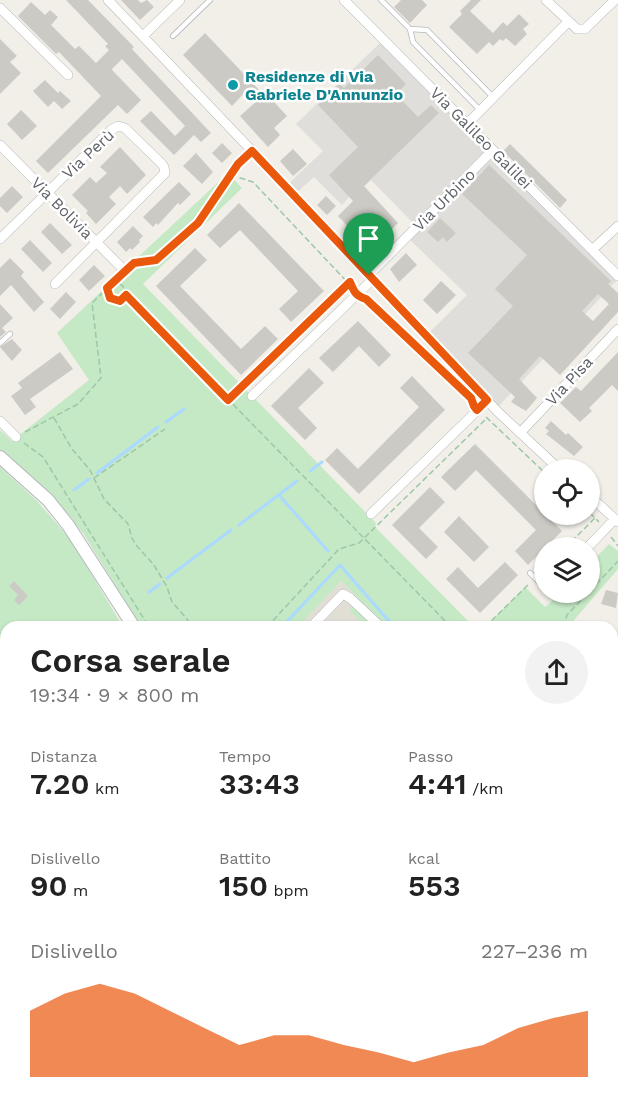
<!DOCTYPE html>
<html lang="it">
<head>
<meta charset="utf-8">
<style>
	body { margin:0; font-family:"Work Sans",sans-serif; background:#f2f2f2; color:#222; height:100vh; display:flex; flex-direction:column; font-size:22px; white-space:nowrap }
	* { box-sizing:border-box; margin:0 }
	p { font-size:20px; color:#767676 }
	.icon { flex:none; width:33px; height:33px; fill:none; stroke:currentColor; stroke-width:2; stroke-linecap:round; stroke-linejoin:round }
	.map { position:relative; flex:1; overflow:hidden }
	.panel { position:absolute; left:0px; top:621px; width:618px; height:488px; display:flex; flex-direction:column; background:#fff; border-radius:18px 18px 0 0; box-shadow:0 2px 4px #0004 }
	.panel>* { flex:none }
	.tools { position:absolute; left:534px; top:459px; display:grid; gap:12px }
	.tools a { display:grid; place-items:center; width:66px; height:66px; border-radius:50%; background:#fff; box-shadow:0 2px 4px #0004; font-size:30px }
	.pin { position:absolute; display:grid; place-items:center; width:51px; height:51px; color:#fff; margin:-62px -26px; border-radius:50% 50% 50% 0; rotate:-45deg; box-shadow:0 0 6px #0007 }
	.pin .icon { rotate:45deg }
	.round { display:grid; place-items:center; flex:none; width:63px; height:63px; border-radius:32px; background:#f2f2f2 }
	.summary { display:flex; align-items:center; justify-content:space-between; height:102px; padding:0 30px }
	h1 { font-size:33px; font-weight:600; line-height:45px }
	.stats { display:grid; grid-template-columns:repeat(3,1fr); gap:9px; height:102px; padding:6px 30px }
	.stats div { display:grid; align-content:center }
	.stats b { font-size:30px; font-weight:600 }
	.stats small { font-size:16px; font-weight:400 }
	.stats p { font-size:16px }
	.chart { height:168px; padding:12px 30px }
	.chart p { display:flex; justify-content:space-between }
	.chart svg { width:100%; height:108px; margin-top:6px; fill:#ea580c; opacity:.7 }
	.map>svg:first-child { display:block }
	.industrial { fill:#e0deda }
	.education { fill:#e1ded6 }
	.green { fill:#c5e8c5 }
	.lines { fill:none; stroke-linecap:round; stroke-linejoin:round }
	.stream { stroke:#aadaff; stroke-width:3 }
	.building { fill:#cccac5; fill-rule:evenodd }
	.trunk-tunnel { stroke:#ccccc8; stroke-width:15; stroke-dasharray:15 8; stroke-linecap:butt }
	.service-casing { stroke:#b5b8bc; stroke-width:6 }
	.minor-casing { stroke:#b5b8bc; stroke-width:10 }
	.tertiary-casing { stroke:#b5b8bc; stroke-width:14 }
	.trunk-casing { stroke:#f9ab00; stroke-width:16 }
	.path { stroke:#9cc7a9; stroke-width:1.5; stroke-dasharray:6 3; stroke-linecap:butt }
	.service { stroke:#fff; stroke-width:4.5 }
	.minor { stroke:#fff; stroke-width:9 }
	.tertiary { stroke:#fff; stroke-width:12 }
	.trunk { stroke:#feeaa1; stroke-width:15 }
	.route-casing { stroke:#fff; stroke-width:12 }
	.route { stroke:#ea580c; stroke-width:8 }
	.culture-dot { fill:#0f9aa8; stroke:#fff; stroke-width:2 }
	.labels { text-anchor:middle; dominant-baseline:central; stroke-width:5; stroke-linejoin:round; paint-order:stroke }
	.culture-label { font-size:16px; font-weight:bold; fill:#0d838f; stroke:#fff; text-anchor:start }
	.street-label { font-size:16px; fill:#5f6368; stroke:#fff }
</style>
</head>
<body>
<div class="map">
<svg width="618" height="1108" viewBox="0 0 618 1108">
	<rect width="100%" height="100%" fill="#f1efe8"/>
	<path class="industrial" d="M383 40 618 279 495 410 426 336 467 295 407 237 417 227 371 180 351 199 349 197 342 205 314 177 294 195 286 186 323 151 296 124Z"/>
	<path class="education" d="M341 581 359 599 349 611 366 627H298Z"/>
	<path class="green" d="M228 173 242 188 143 284 376 523 375 527 474 627H366L349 611 359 599 341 581 298 627H141L83 533 54 500 0 451V430L12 441 89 380 57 333Z
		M0 467 37 501 71 540 123 627H6V822L0 824Z
		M609 544 618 551V569L574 620 575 627H485L525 587 545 607 561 593 590 592V564Z
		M618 861V1060L612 1064V865Z"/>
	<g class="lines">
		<path class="stream" d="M166 422 184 409
			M310 471 322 462
			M97 473 158 427
			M74 490 89 479
			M279 495 328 551
			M239 525 297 481
			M167 578 231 530
			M149 592 160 584
			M282 627 340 565 394 627
			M0 797 6 803
			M612 869 618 865
			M273 1102 278 1108
			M352 1108 357 1102"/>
	</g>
	<path class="building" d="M66 0H88L134 47 132 49 211 133 201 142 194 135 174 155 140 121 151 111 175 136 185 126 122 59 112 69 113 71 141 100 127 114 118 105 48 173 36 161 101 96 59 52 56 54 18 16 31 2 45 15 50 10 58 17 51 25 75 49 79 46 96 63 109 50 105 46 108 44Z
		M121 0H138L141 3 147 0 154 7 140 20Z
		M401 0H422L427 5 410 23 394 7Z
		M471 0H481L470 11 493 33 503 22 507 26 519 14 529 24 523 29 527 34 515 46 506 38 503 41 500 39 493 46 489 42 477 54 449 27 462 14 460 11Z
		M205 33 261 92 263 90 287 116 274 128 280 135 268 147 240 116 258 100 248 89 232 106 183 55Z
		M0 39 17 56 10 62 21 73 0 94Z
		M378 55 406 84 396 94 418 117 431 105 439 113 364 186 398 223 369 252 357 240 359 238 338 216 353 201 329 175 358 147 318 105 339 84 344 88Z
		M45 80 58 93 60 91 71 101 62 109 54 101 48 107 33 91Z
		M21 110 37 126 22 140 7 124Z
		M222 143 232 153 222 163 212 153Z
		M510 144 567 200 560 208 503 151Z
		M120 147 146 175 127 194 120 186 109 197 116 204 96 224 86 213 88 211 72 195 90 177 96 183 107 173 100 167Z
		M293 149 307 164 293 176 280 161Z
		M196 153 213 172 202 184 183 166Z
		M489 165 611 281 608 284 618 293V312L560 375 540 356 519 379 537 398 526 411 511 402 515 397 468 353 513 306 495 289 527 255 462 194ZM598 294 609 304 593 321 582 311Z
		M179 182 191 194 180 205 178 203 158 225 156 223 153 227 143 217Z
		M12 186 23 197 7 213 0 206V198Z
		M326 196 336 206 327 215 317 205Z
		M239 203 324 291 291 322 279 309 298 291 240 230 220 248 207 235Z
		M440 218 456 233 447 242 443 237 438 242 427 232Z
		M50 223 72 245 62 254 41 232Z
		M133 226 143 236 139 240 140 242 132 250 130 248 126 252 117 242Z
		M30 240 52 263 43 272 21 249Z
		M195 248 207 260 180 286 241 349 265 326 278 339 241 375 156 286Z
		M406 253 417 265 399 282 390 269Z
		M10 258 24 272 21 276 44 302 34 312 11 285 0 296V268Z
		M94 265 105 276 89 291 79 280Z
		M441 281 456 295 437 314 423 300Z
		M66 292 76 302 60 319 50 309Z
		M0 304 13 318 2 328 6 332 0 337Z
		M358 321 391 355 379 367 359 346 333 372 319 358Z
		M12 339 22 350 12 361 0 347Z
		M60 352 73 369 30 399 36 407 25 415 11 396 22 388 18 383Z
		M618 352V391L612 385 589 408 592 411 580 422 560 403 576 387 581 391Z
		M309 368 324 383 298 408 317 428 305 440 271 406Z
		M412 376 445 410 359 494 325 460 337 448 358 469 419 407 400 388Z
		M551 421 566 435 568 433 583 447 574 456 546 434 549 431 545 428Z
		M475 444 562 531 528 565 515 551 536 530 476 470 455 491 441 477Z
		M430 487 445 502 419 528 438 547 426 559 392 525Z
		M459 516 489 547 474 562 444 532Z
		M505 562 518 575 480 613 446 579 458 567 478 588Z
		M14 581 28 596 19 605 14 600 18 595 9 586Z
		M606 590 618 593 616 608 601 604Z"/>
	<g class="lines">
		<path class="trunk-tunnel" d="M612 901 618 896
			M612 929 618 924"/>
		<g class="service-casing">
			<path id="service" d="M381 0 410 29
				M173 36 210 0
				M480 110 413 42 410 29 427 30 493 97
				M0 343 10 334
				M530 573 544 587
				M612 739 618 745"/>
		</g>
		<g class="minor-casing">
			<path id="minor" d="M108 0 321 223 497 411 560 470
				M344 0 618 276
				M546 0 577 29H585L615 0
				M0 8 68 75
				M143 36 180 0
				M467 124 568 22
				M0 145 125 271
				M0 239 111 130 118 126 125 128 161 163 164 167 165 173 55 284
				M592 250 618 226
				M369 275 493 150
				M252 396 373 279
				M0 421 16 437
				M520 433 618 329
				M590 496 618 522
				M371 514 487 401
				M587 548 615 519
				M311 627 343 594 350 598 381 627"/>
		</g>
		<g class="tertiary-casing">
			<path id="tertiary" d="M0 457 48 500 68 525 134 627
				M612 857 618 853
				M536 1102 540 1108
				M486 1108 493 1102"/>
		</g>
		<g class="trunk-casing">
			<path id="trunk" d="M367 1108 371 1102
				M386 1108 390 1102
				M414 1108 418 1102
				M433 1108 438 1102"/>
		</g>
		<path class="path" d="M231 175 253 182 351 286
			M131 266 134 263 156 260 198 223 238 164 245 157
			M107 289 110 298 120 301 126 295 123 286 116 282
			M126 295 451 627
			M365 299 471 398 473 403
			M229 400 349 283
			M486 417 544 472
			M54 418 72 449 90 470 104 499 128 524 132 538 136 545 154 565 167 587 172 602 187 619 191 627
			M25 432 78 404 101 378 92 303 119 277
			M24 443 43 457 149 627
			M94 478 165 429
			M590 513 599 522
			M611 537 618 546
			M565 548 595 518
			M539 574 544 568
			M590 591 618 561
			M267 627 339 549 359 543 486 419
			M485 627 529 584
			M563 627 567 615 589 592
			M612 664 618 669
			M612 890 618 886
			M612 957 618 952
			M612 988 618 984
			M612 1005 618 1014
			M571 1102V1103"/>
		<use href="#service" class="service"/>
		<use href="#minor" class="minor"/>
		<use href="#tertiary" class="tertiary"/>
		<use href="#trunk" class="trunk"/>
	</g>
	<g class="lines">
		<g class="route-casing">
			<path id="route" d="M252 151 487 400 477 410 474 406 471 398 366 299C356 296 354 292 350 282L228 400 126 295 120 301 110 298 107 288 134 263 156 260 198 223 238 164Z"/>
		</g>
		<use href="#route" class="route"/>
	</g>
	<circle class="culture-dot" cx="233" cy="85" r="6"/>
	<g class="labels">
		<g class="culture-label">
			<text x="245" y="76">Residenze di Via<tspan x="245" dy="18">Gabriele D'Annunzio</tspan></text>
		</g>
		<g class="street-label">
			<text transform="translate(481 138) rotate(45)">Via Galileo Galilei</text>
			<text transform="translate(88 154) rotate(-43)">Via Perù</text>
			<text transform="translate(444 200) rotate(-45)">Via Urbino</text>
			<text transform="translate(62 208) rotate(45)">Via Bolivia</text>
			<text transform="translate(569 381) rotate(-47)">Via Pisa</text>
		</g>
	</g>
</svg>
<div class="tools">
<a><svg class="icon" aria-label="locate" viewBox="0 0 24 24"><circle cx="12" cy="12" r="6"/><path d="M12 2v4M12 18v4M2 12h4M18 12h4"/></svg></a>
<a><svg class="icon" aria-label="layers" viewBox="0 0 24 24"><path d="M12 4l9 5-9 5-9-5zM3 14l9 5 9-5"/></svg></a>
</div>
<div class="pin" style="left:369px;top:275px;background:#1e9e55"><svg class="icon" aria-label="arrive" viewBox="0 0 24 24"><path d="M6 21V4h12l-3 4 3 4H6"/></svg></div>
<section class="panel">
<div class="summary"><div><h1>Corsa serale</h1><p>19:34 · 9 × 800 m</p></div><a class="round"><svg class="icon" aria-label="share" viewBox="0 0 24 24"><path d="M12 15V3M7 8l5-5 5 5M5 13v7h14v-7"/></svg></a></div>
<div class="stats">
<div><p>Distanza</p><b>7.20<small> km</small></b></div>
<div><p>Tempo</p><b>33:43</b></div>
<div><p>Passo</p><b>4:41<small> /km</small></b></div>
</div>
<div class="stats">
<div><p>Dislivello</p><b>90<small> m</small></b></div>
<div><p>Battito</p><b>150<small> bpm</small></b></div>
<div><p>kcal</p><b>553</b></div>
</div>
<div class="chart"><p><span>Dislivello</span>227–236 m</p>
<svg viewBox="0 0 160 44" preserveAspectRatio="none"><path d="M0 44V17L10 10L20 6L30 10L40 17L50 24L60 31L70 27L80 27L90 31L100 34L110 38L120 34L130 31L140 24L150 20L160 17V44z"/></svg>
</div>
</section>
</div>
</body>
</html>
